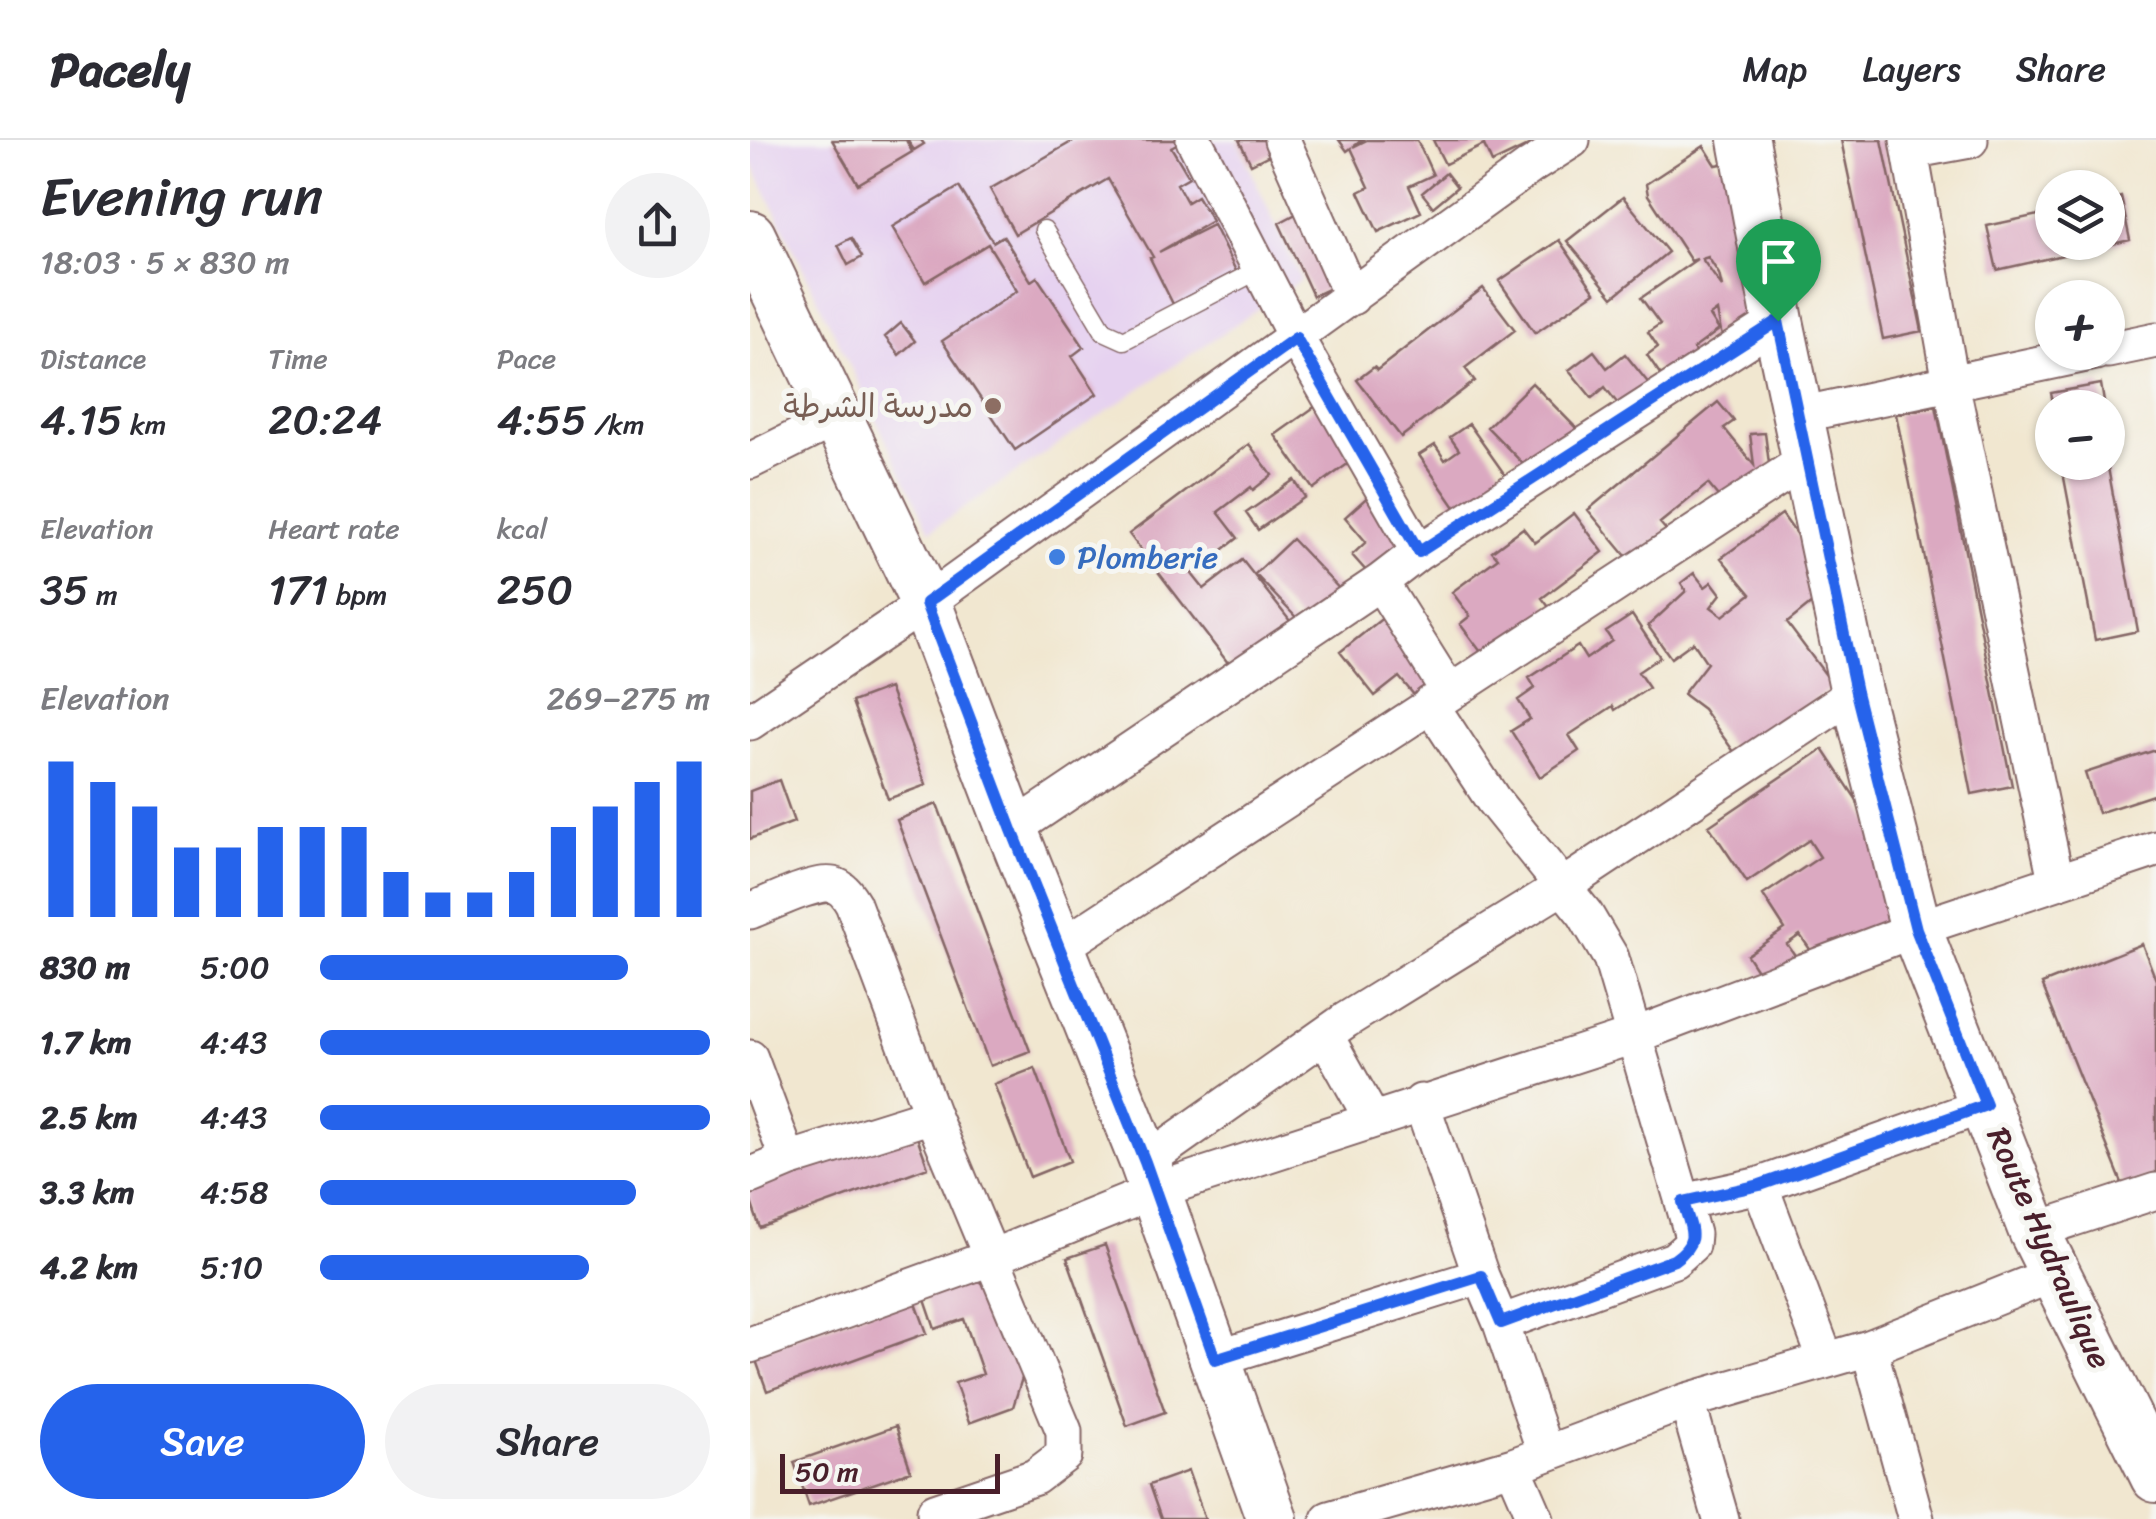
<!DOCTYPE html>
<html lang="en">
<head>
<meta charset="utf-8">
<style>
	body { margin:0; font-family:Sriracha,"Playpen Sans Arabic",sans-serif; background:#f2f2f3; color:#2b2b33; height:100vh; display:flex; flex-direction:column; font-size:38px; white-space:nowrap }
	* { box-sizing:border-box; margin:0 }
	p { font-size:32px; color:#7c7c81 }
	.icon { flex:none; width:55px; height:55px; fill:none; stroke:currentColor; stroke-width:2; stroke-linecap:round; stroke-linejoin:round }
	.map { position:relative; flex:1; overflow:hidden }
	.details { display:flex; flex-direction:column; background:#fff; width:750px }
	.details>* { flex:none }
	.controls { position:absolute; left:1285px; top:30px; display:grid; gap:20px }
	.controls a { display:grid; place-items:center; width:90px; height:90px; border-radius:50%; background:#fff; box-shadow:0 2px 8px #0004; font-size:50px }
	.scale { position:absolute; left:30px; bottom:25px; width:220px; box-sizing:border-box; padding-left:10px; border:5px solid #4a1f2b; border-top:0; font-size:28px; line-height:35px; white-space:nowrap; color:#4a1f2b; -webkit-text-stroke:8px #f6f6f2; paint-order:stroke }
	.pin { position:absolute; display:grid; place-items:center; width:85px; height:85px; color:#fff; margin:-102px -42px; border-radius:50% 50% 50% 0; rotate:-45deg; box-shadow:0 0 10px #0007 }
	.pin .icon { rotate:45deg }
	.round { display:grid; place-items:center; flex:none; width:105px; height:105px; border-radius:52px; background:#f2f2f3 }
	.headline { display:flex; align-items:center; justify-content:space-between; height:170px; padding:0 40px }
	h1 { font-size:55px; font-weight:600; line-height:75px }
	.stats { display:grid; grid-template-columns:repeat(3,1fr); gap:15px; height:170px; padding:10px 40px }
	.stats div { display:grid; align-content:center }
	.stats b { font-size:42px; font-weight:600 }
	.stats small { font-size:28px; font-weight:400 }
	.stats p { font-size:28px }
	.chart { height:280px; padding:20px 40px }
	.chart p { display:flex; justify-content:space-between }
	.chart svg { width:100%; height:180px; margin-top:10px; stroke:#2563eb; stroke-width:6 }
	.primary-button { display:flex; gap:20px; margin-top:auto; padding:20px 40px }
	.primary-button a { flex:1; height:115px; border-radius:60px; background:#2563eb; color:#fff; font-size:40px; font-weight:600; line-height:115px; text-align:center }
	.primary-button a+a { background:#f2f2f3; color:#2b2b33 }
	ul { padding:0 40px; list-style:none; font-size:32px }
	li { display:grid; grid-template-columns:160px 120px 1fr; align-items:center; height:75px }
	li i { height:25px; border-radius:12px; background:#2563eb }
	header { display:flex; align-items:center; gap:60px; box-sizing:border-box; height:140px; padding:0 50px; background:#fff; border-bottom:2px solid #e1e1e2 }
	header strong { font-size:48px }
	nav { display:flex; gap:55px; margin-inline-start:auto; font-size:35px }
	main { display:flex; flex:1; min-height:0 }
	.map>svg:first-child { display:block }
	.built { fill:#e6d2f0 }
	.building { fill:#dba9c1; fill-rule:evenodd }
	.lines { fill:none; stroke-linecap:round; stroke-linejoin:round }
	.lane-casing { stroke:#846565; stroke-width:21 }
	.street-casing { stroke:#846565; stroke-width:39 }
	.secondary-casing { stroke:#846565; stroke-width:54 }
	.lane { stroke:#fff; stroke-width:18 }
	.street { stroke:#fff; stroke-width:35 }
	.secondary { stroke:#fff; stroke-width:50 }
	.route-casing { stroke:#fff; stroke-width:20 }
	.route { stroke:#2563eb; stroke-width:12 }
	.education-dot { fill:#8d6e63; stroke:#f6f6f2; stroke-width:4 }
	.shop-dot { fill:#3f7fe0; stroke:#f6f6f2; stroke-width:4 }
	.labels { text-anchor:middle; dominant-baseline:central; stroke-width:10; stroke-linejoin:round; paint-order:stroke }
	.education-label { font-size:32px; fill:#785e54; stroke:#f6f6f2; text-anchor:end }
	.shop-label { font-size:32px; fill:#366cbe; stroke:#f6f6f2; text-anchor:start }
	.street-label { font-size:32px; fill:#4a1f2b; stroke:#f6f6f2 }
</style>
</head>
<body>
<header>
<strong>Pacely</strong>
<nav><a>Map</a><a>Layers</a><a>Share</a></nav>
</header>
<main>
<section class="details">
<div class="headline"><div><h1>Evening run</h1><p>18:03 · 5 × 830 m</p></div><a class="round"><svg class="icon" aria-label="share" viewBox="0 0 24 24"><path d="M12 15V3M7 8l5-5 5 5M5 13v7h14v-7"/></svg></a></div>
<div class="stats">
<div><p>Distance</p><b>4.15<small> km</small></b></div>
<div><p>Time</p><b>20:24</b></div>
<div><p>Pace</p><b>4:55<small> /km</small></b></div>
</div>
<div class="stats">
<div><p>Elevation</p><b>35<small> m</small></b></div>
<div><p>Heart rate</p><b>171<small> bpm</small></b></div>
<div><p>kcal</p><b>250</b></div>
</div>
<div class="chart"><p><span>Elevation</span>269–275 m</p>
<svg viewBox="0 0 160 44" preserveAspectRatio="none"><path d="M5 44V6M15 44V11M25 44V17M35 44V27M45 44V27M55 44V22M65 44V22M75 44V22M85 44V33M95 44V38M105 44V38M115 44V33M125 44V22M135 44V17M145 44V11M155 44V6"/></svg>
</div>
<ul>
<li><b>830 m</b>5:00<i style="width:79%"></i></li>
<li><b>1.7 km</b>4:43<i style="width:100%"></i></li>
<li><b>2.5 km</b>4:43<i style="width:100%"></i></li>
<li><b>3.3 km</b>4:58<i style="width:81%"></i></li>
<li><b>4.2 km</b>5:10<i style="width:69%"></i></li>
</ul>
<div class="primary-button"><a>Save</a><a>Share</a></div>
</section>
<div class="map">
<svg width="1406" height="1379" viewBox="0 0 1406 1379">
	<rect width="100%" height="100%" fill="#f6f6f2"/>
	<filter id="ink" filterUnits="userSpaceOnUse"><feTurbulence type="fractalNoise" baseFrequency=".01" numOctaves="2"/><feDisplacementMap in="SourceGraphic" scale="20" xChannelSelector="R" yChannelSelector="G"/><feConvolveMatrix kernelMatrix="1 2 1 2 8 2 1 2 1" color-interpolation-filters="sRGB"/></filter>
	<filter id="wash" filterUnits="userSpaceOnUse"><feTurbulence type="fractalNoise" baseFrequency=".0048" numOctaves="4" result="noise"/><feDisplacementMap in="SourceGraphic" scale="40" xChannelSelector="R" yChannelSelector="G"/><feGaussianBlur stdDeviation="2.25" result="paint"/><feColorMatrix in="noise" values="0 0 0 0 0 0 0 0 0 0 0 0 0 0 0 0 0 1.4 0 .05"/><feComposite in="paint" operator="in"/></filter>
	<g filter="url(#wash)">
		<rect width="100%" height="100%" fill="#f1e7d0"/>
		<path class="built" d="M0 0H487L551 140 180 391 0 19Z"/>
		<g id="blocks">
			<path class="building" d="M82 0H156L162 12 108 44Z
				M157 0H171L174 4 164 10Z
				M325 0H434L421 7 439 37 427 44 437 62 447 56 462 81 409 112 463 85 486 131 423 164 400 118 403 117 358 39 265 94 240 49Z
				M489 0H529L533 8 501 24Z
				M589 0H612L603 7 617 0H667L683 35 659 46 671 72 628 92 609 52 619 47 601 8 597 11Z
				M683 0H790L742 23 734 5 695 24Z
				M1091 0H1132L1172 191 1133 199Z
				M954 6 966 25 982 22 1014 189 972 197 967 171 960 176 969 190 943 209 951 221 917 244 897 215 908 207 898 192 910 184 891 158 947 119 941 121 898 55 896 44ZM958 117 969 134 972 147 952 119Z
				M696 33 707 47 683 67 672 53Z
				M209 47 243 102 253 96 281 141 287 137 334 207 322 216 347 254 265 310 192 201 267 151 238 104 175 142 142 87Z
				M873 57 918 112 863 157 817 101Z
				M1371 57 1380 100 1247 130 1237 86 1302 72V102H1358V60Z
				M559 67 595 141 563 156 529 83Z
				M101 98 112 117 98 125 88 105Z
				M809 100 845 152 785 193 749 141Z
				M733 148 765 190 715 228 725 241 651 297 607 240 624 227 627 230Z
				M151 183 165 201 149 215 135 197Z
				M844 211 857 228 875 214 900 245 871 268 855 247 842 258 819 230Z
				M782 243 832 294 787 338 737 287Z
				M1351 244 1355 268H1304L1301 253Z
				M587 251 624 305 563 349 525 295Z
				M968 262 984 281 974 288 1004 325 1000 294 1015 293 1020 331 973 362 958 344 910 383 917 391 881 422 838 370Z
				M1186 266 1262 646 1222 654 1146 274Z
				M719 284 760 342 711 376 669 315 685 305 695 320 709 310 700 297Z
				M499 304 522 335 503 350 501 347 468 372 488 398 442 434 454 449 492 420 544 486 485 532 379 394Z
				M1311 322H1357L1388 491 1345 500Z
				M544 340 555 357 508 390 496 373Z
				M623 352 668 392 618 433 602 415 616 402 595 377Z
				M824 373 853 412 792 458 802 471 737 520 710 484 720 476 702 452 748 418 742 411 773 388 785 403Z
				M1032 374 1083 446 1037 483 1084 546 987 616 953 569 933 554 957 523 943 502 921 518 898 486 936 451 931 443 944 433 955 447 962 442 971 454 961 467 973 476 1001 454 971 418Z
				M542 399 596 456 559 491 505 434Z
				M639 473 695 542 670 562 649 537 625 556 590 512Z
				M882 475 910 517 888 532 899 548 865 570 863 566 819 595 829 611 790 637 761 591 780 579 768 560 785 548 779 538 828 506 836 519 862 501 856 492Z
				M139 548 176 645 138 659 102 562Z
				M1073 609 1175 763 1066 818 1050 795 1037 804 1049 821 1016 844 997 815 1035 789 1013 755 1070 717 1059 700 997 742 959 686Z
				M1406 610V654L1348 673 1335 633Z
				M29 640 44 682 0 699V651Z
				M187 664 280 911 240 926 147 680Z
				M1392 804 1406 840V1035L1374 1048 1292 844Z
				M285 928 320 1021 280 1037 244 944Z
				M163 986 178 1027 10 1088 0 1059V1045Z
				M355 1105 415 1272 377 1286 317 1118Z
				M216 1135 246 1149 275 1228 263 1267 219 1283 205 1243 233 1234 214 1179 185 1189 172 1151Z
				M163 1155 177 1193 17 1251 3 1212Z
				M146 1286 161 1331 59 1366 44 1322Z
				M438 1331 455 1379H411L399 1345Z"/>
		</g>
	</g>
	<g filter="url(#ink)">
		<use href="#blocks" fill-opacity="0" stroke="#846565" stroke-width="2.5"/>
		<g class="lines">
			<g class="lane-casing">
				<path id="lane" d="M294 90 354 191 374 200 510 129"/>
			</g>
			<g class="street-casing">
				<path id="street" d="M444 0 546 198 669 412
					M532 0 602 157
					M1158 0 1201 243 1306 740
					M1160 11 1220 0
					M1358 210 1406 200
					M1049 275 1346 212
					M0 321 86 278
					M630 442 699 552
					M0 582 176 463 781 26 822 0
					M262 690 630 442 669 412 1028 181
					M0 771C19 764 69 738 86 746 94 749 99 757 103 764L182 975 314 1291V1315L285 1337 185 1371
					M311 807 1059 318
					M575 895 622 979
					M0 918 38 1020
					M671 962 731 1136
					M395 1022 596 880 813 746 1106 552
					M0 1036 38 1020 182 975
					M1010 1045 1075 1218
					M933 1062 1010 1045 1235 965
					M1284 1091 1406 1051
					M751 1183 795 1312
					M0 1205 240 1118 405 1051 886 895 1166 789 1406 709
					M1119 1208 1166 1379
					M465 1219 731 1136 751 1183 924 1120 941 1105 942 1094 933 1062 861 818 835 774 743 660 680 564
					M937 1261 971 1379
					M763 1326 786 1379
					M579 1379 763 1326 937 1261 1119 1208 1304 1134"/>
			</g>
			<g class="secondary-casing">
				<path id="secondary" d="M994 0 1028 181 1106 552 1166 789 1284 1091 1406 1337
					M0 96 176 463 262 690 395 1022 522 1379"/>
			</g>
			<use href="#lane" class="lane"/>
			<use href="#street" class="street"/>
			<use href="#secondary" class="secondary"/>
		</g>
	</g>
	<g class="lines" filter="url(#ink)">
		<g class="route-casing">
			<path id="route" d="M1028 181 1106 552 1166 789 1236 965 1010 1045 933 1062C941 1090 951 1101 924 1120L751 1183 731 1136 465 1219 395 1022 262 690 176 463 546 198 669 412Z"/>
		</g>
		<use href="#route" class="route"/>
	</g>
	<circle class="education-dot" cx="243" cy="266" r="10"/>
	<circle class="shop-dot" cx="307" cy="417" r="10"/>
	<g class="labels">
		<g class="education-label">
			<text x="223" y="266">مدرسة الشرطة</text>
		</g>
		<g class="shop-label">
			<text x="327" y="417">Plomberie</text>
		</g>
		<g class="street-label">
			<text transform="translate(1299 1108) rotate(66)">Route Hydraulique</text>
		</g>
	</g>
</svg>
<div class="controls">
<a><svg class="icon" aria-label="layers" viewBox="0 0 24 24"><path d="M12 4l9 5-9 5-9-5zM3 14l9 5 9-5"/></svg></a>
<a>+</a>
<a>−</a>
</div>
<div class="scale">50 m</div>
<div class="pin" style="left:1028px;top:181px;background:#1e9e55"><svg class="icon" aria-label="arrive" viewBox="0 0 24 24"><path d="M6 21V4h12l-3 4 3 4H6"/></svg></div>
</div>
</main>
</body>
</html>
